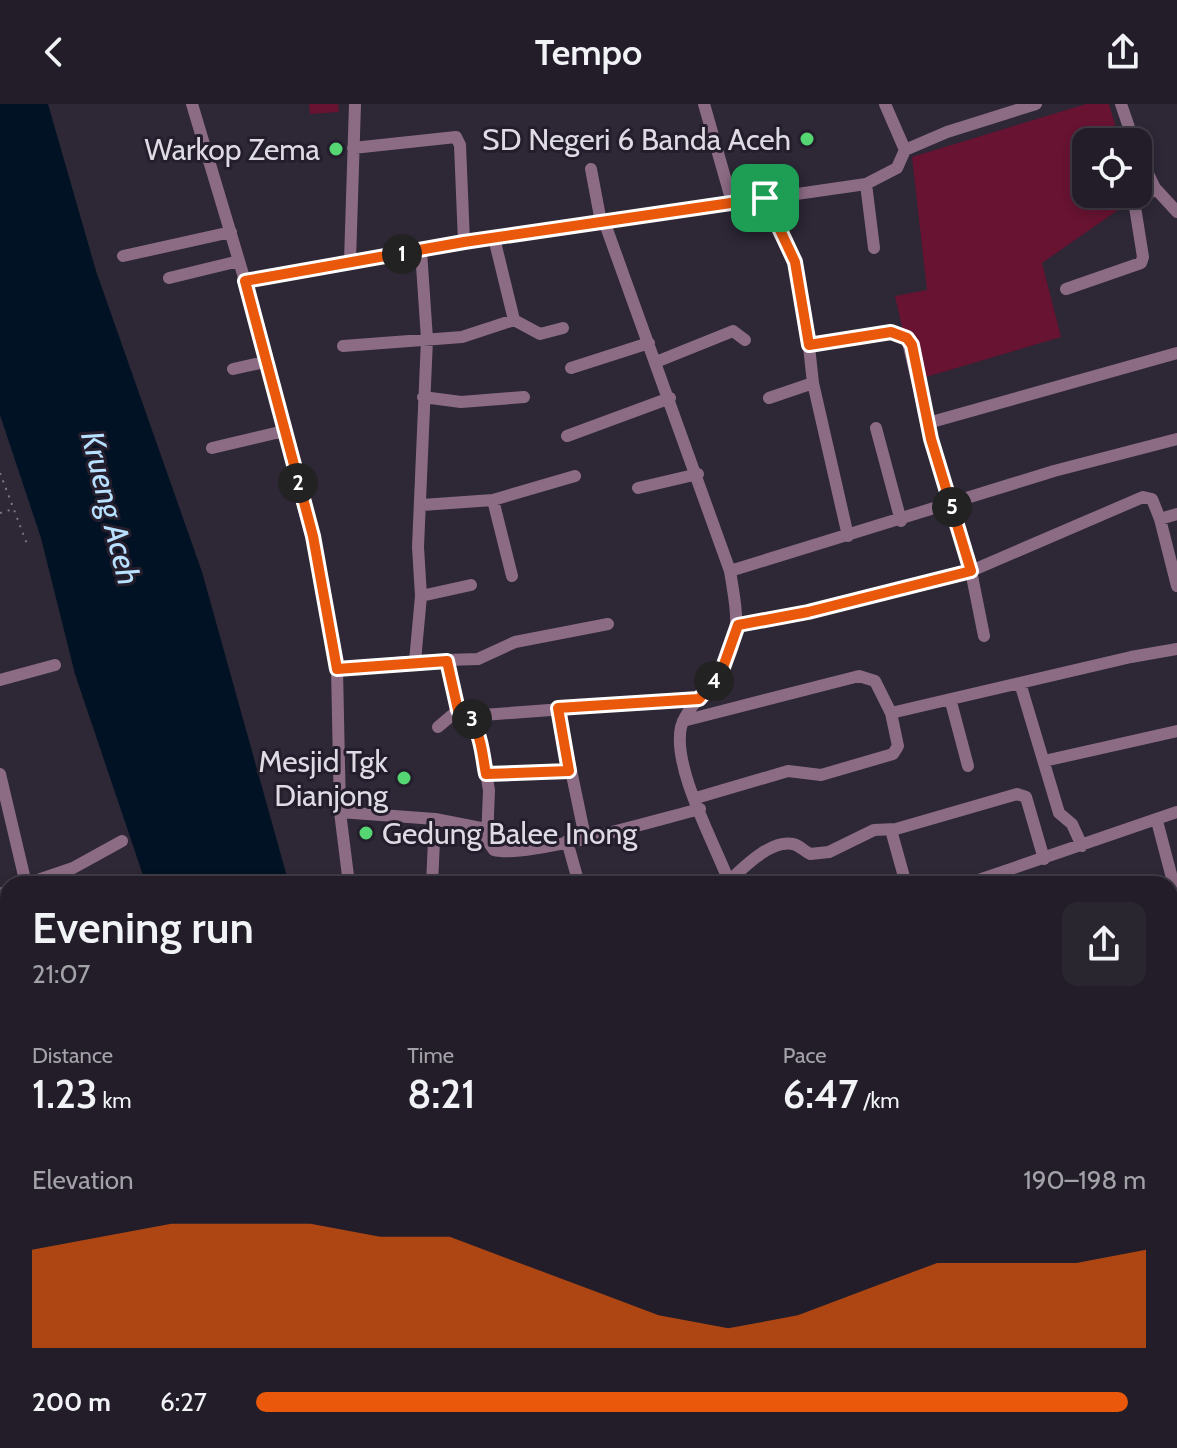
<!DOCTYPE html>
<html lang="en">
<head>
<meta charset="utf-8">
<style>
	body { margin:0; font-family:Cabin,sans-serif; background:#2a2630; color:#f1f3f6; height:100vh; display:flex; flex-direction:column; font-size:30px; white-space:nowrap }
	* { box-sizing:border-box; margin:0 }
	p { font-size:26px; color:#a2a2a8 }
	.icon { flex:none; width:44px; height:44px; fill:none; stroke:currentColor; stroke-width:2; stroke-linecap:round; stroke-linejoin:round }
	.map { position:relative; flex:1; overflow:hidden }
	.details { position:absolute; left:0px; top:772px; width:1178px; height:572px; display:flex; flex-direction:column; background:#221d28; border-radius:24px 24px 0 0; box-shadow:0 4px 12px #0003,0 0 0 2px #3f3b45 }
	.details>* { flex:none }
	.buttons { position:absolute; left:1072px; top:24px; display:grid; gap:16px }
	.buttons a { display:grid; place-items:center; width:80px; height:80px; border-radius:16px; background:#221d28; box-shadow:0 4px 12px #0003,0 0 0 2px #3f3b45; font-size:40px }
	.pin { position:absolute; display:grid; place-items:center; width:68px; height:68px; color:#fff; margin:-34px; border-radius:16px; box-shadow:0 4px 12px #0006 }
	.km { position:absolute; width:40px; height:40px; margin:-20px; border-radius:50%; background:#222; color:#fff; font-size:22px; line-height:40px; text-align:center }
	.round { display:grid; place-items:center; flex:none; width:84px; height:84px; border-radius:16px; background:#2a2630 }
	.head { display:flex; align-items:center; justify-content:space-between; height:136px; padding:0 32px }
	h1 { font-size:44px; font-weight:600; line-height:60px }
	.figures { display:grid; grid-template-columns:repeat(3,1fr); gap:12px; height:136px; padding:8px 32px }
	.figures div { display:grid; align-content:center }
	.figures b { font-size:40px; font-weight:600 }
	.figures small { font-size:22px; font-weight:400 }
	.figures p { font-size:22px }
	.chart { height:224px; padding:16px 32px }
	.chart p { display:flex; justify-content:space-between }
	.chart svg { width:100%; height:144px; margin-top:8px; fill:#ea580c; opacity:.7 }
	ul { padding:0 32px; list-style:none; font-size:26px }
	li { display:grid; grid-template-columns:128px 96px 1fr; align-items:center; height:60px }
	li i { height:20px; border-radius:10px; background:#ea580c }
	header { display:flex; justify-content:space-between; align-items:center; height:104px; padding:0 32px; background:#221d28; font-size:36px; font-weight:600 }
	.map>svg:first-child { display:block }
	.green { fill:#671331 }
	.water { fill:#001223 }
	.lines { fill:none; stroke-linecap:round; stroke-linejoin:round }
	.path { stroke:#7d7884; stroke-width:2; stroke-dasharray:2 6; stroke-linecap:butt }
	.minor { stroke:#8c6c85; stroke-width:12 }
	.route-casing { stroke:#fff; stroke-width:16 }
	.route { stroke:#ea580c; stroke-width:10 }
	.poi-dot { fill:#55d672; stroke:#231d2c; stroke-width:3 }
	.labels { text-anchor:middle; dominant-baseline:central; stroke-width:6; stroke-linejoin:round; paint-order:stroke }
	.poi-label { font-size:30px; fill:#dfdbe5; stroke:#231d2c; text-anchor:end }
	.water-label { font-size:32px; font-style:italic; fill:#b8e0ff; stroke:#231d2c }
</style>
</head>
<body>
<header><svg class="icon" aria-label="back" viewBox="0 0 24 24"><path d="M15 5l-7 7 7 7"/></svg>Tempo<svg class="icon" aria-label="share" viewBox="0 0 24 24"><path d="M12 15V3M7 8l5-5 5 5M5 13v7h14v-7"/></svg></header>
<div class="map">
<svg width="1177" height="1344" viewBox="0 0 1177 1344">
	<rect width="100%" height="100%" fill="#2d2736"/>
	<path class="green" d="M309 0H338L339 8 310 10Z
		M1086 0H1109L1120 38H1086V90H1138V79L1141 90 1042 159 1061 233 926 273 904 231 895 192 927 186 912 53Z"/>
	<path class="water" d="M0 0H48L96 167 202 468 289 780H146L75 570 41 434 0 311Z
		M235 1336H356L355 1344H234Z"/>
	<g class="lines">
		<path class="path" d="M0 369 27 440
			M0 409 10 406"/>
		<path class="minor" d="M192 0 245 177 323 479 337 565 340 708 349 780
			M704 0 732 98
			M885 0 905 46
			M1121 0 1134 38
			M353 44 456 33 460 41 464 138
			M1138 49 1155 84 1177 108
			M591 65 601 118
			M866 80 874 144
			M765 94 795 158 805 206 813 279 848 432
			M604 117 730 467C738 515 744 543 710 582 700 593 685 608 681 623 672 664 715 740 730 780
			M494 134 514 216 540 230 563 224
			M123 152 231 128
			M350 157 355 0
			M169 174 239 157
			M245 177 464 138 866 80 897 64 905 46 947 28 1036 0
			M1066 185 1141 159 1143 153 1135 103 1155 84
			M809 241 891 228 907 234 931 335 971 467 984 532
			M343 242 462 233 514 216
			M656 258 733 227 745 236
			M571 264 649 239
			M233 265 265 258
			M423 293 461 298 524 293
			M769 294 813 279
			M928 319 1177 249
			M876 324 901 417
			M567 332 670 294
			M212 344 284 327
			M638 384 698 370
			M493 396 512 472
			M422 401 493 396 575 372
			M1160 415 1177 482
			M730 467 1054 367 1177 335
			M421 492 471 481
			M738 521 808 508 971 467 1143 393 1152 395 1160 415 1177 410
			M415 557 421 492 418 443 427 235 421 147
			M447 557 458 606
			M337 565 415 557 478 555 515 538 608 520
			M0 576 55 561
			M1020 579 1059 709 1072 720 1082 742
			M951 598 968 662
			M558 604 585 733
			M458 606 473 616 478 625 489 686 487 736 494 746C526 755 660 715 700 705
			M469 612 699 595
			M683 617 859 572 875 577 891 609 1131 553 1177 545
			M438 623 458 606
			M1044 657 1177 627
			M0 670 26 780
			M486 670 569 667
			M696 694 788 667 821 671 893 650 898 642 891 609
			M340 708 435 715 486 725
			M1157 717 1177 793
			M891 726 906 780
			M567 737 579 780
			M729 777C744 763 770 736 793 740 799 741 804 747 810 750L829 748 874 726 896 725 1017 690 1026 693 1044 755
			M26 780 73 764 122 737
			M432 780 435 715
			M967 780 1177 708
			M0 790 8 787
			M1170 809 1177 806
			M0 859 8 857
			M1170 880 1177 878
			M1170 966 1177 964
			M1170 1094 1177 1092
			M0 1135 8 1137
			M1170 1203 1177 1195
			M0 1269 8 1270
			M572 1336 577 1344
			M1053 1336 1057 1344
			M42 1344 46 1336
			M100 1344 102 1336
			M213 1344 214 1336
			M390 1344 391 1336
			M544 1344 553 1336
			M950 1344 962 1338 966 1344
			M1007 1344 1018 1336"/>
	</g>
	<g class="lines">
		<g class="route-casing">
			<path id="route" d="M765 94 795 158 809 241 891 228 907 234 912 241 931 335 971 467 808 508 738 521 721 569 699 595 558 604 569 667 486 670C481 645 482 620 458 606L447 557 337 565 313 432 245 177 464 138Z"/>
		</g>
		<use href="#route" class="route"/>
	</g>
	<g class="poi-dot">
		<circle cx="807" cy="35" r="8"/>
		<circle cx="336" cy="45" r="8"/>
		<circle cx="404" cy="674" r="8"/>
		<circle cx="366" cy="729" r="8"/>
	</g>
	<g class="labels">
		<g class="poi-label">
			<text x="791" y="35">SD Negeri 6 Banda Aceh</text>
			<text x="320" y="45">Warkop Zema</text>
			<text x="388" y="657">Mesjid Tgk<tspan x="388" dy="34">Dianjong</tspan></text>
			<text x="382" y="729" text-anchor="start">Gedung Balee Inong</text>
		</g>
		<g class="water-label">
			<text transform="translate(111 404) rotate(76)">Krueng Aceh</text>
		</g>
	</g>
</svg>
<div class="buttons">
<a><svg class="icon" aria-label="locate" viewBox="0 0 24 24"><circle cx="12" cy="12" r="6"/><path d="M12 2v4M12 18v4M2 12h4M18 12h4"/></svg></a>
</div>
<div class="pin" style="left:765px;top:94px;background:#1e9e55"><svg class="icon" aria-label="arrive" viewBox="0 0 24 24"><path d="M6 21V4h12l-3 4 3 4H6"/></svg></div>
<b class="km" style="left:402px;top:150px">1</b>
<b class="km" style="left:298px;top:379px">2</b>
<b class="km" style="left:472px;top:615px">3</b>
<b class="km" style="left:714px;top:577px">4</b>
<b class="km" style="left:952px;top:403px">5</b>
<section class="details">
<div class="head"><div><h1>Evening run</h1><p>21:07</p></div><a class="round"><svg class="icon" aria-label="share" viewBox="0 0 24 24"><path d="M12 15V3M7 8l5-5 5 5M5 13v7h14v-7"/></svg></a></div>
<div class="figures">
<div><p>Distance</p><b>1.23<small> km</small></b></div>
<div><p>Time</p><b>8:21</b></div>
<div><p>Pace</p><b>6:47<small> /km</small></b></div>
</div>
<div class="chart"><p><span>Elevation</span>190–198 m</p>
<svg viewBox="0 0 160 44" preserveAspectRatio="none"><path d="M0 44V14L10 10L20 6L30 6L40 6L50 10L60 10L70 18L80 26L90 34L100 38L110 34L120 26L130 18L140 18L150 18L160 14V44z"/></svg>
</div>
<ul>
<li><b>200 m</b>6:27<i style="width:98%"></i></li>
</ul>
</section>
</div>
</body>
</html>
